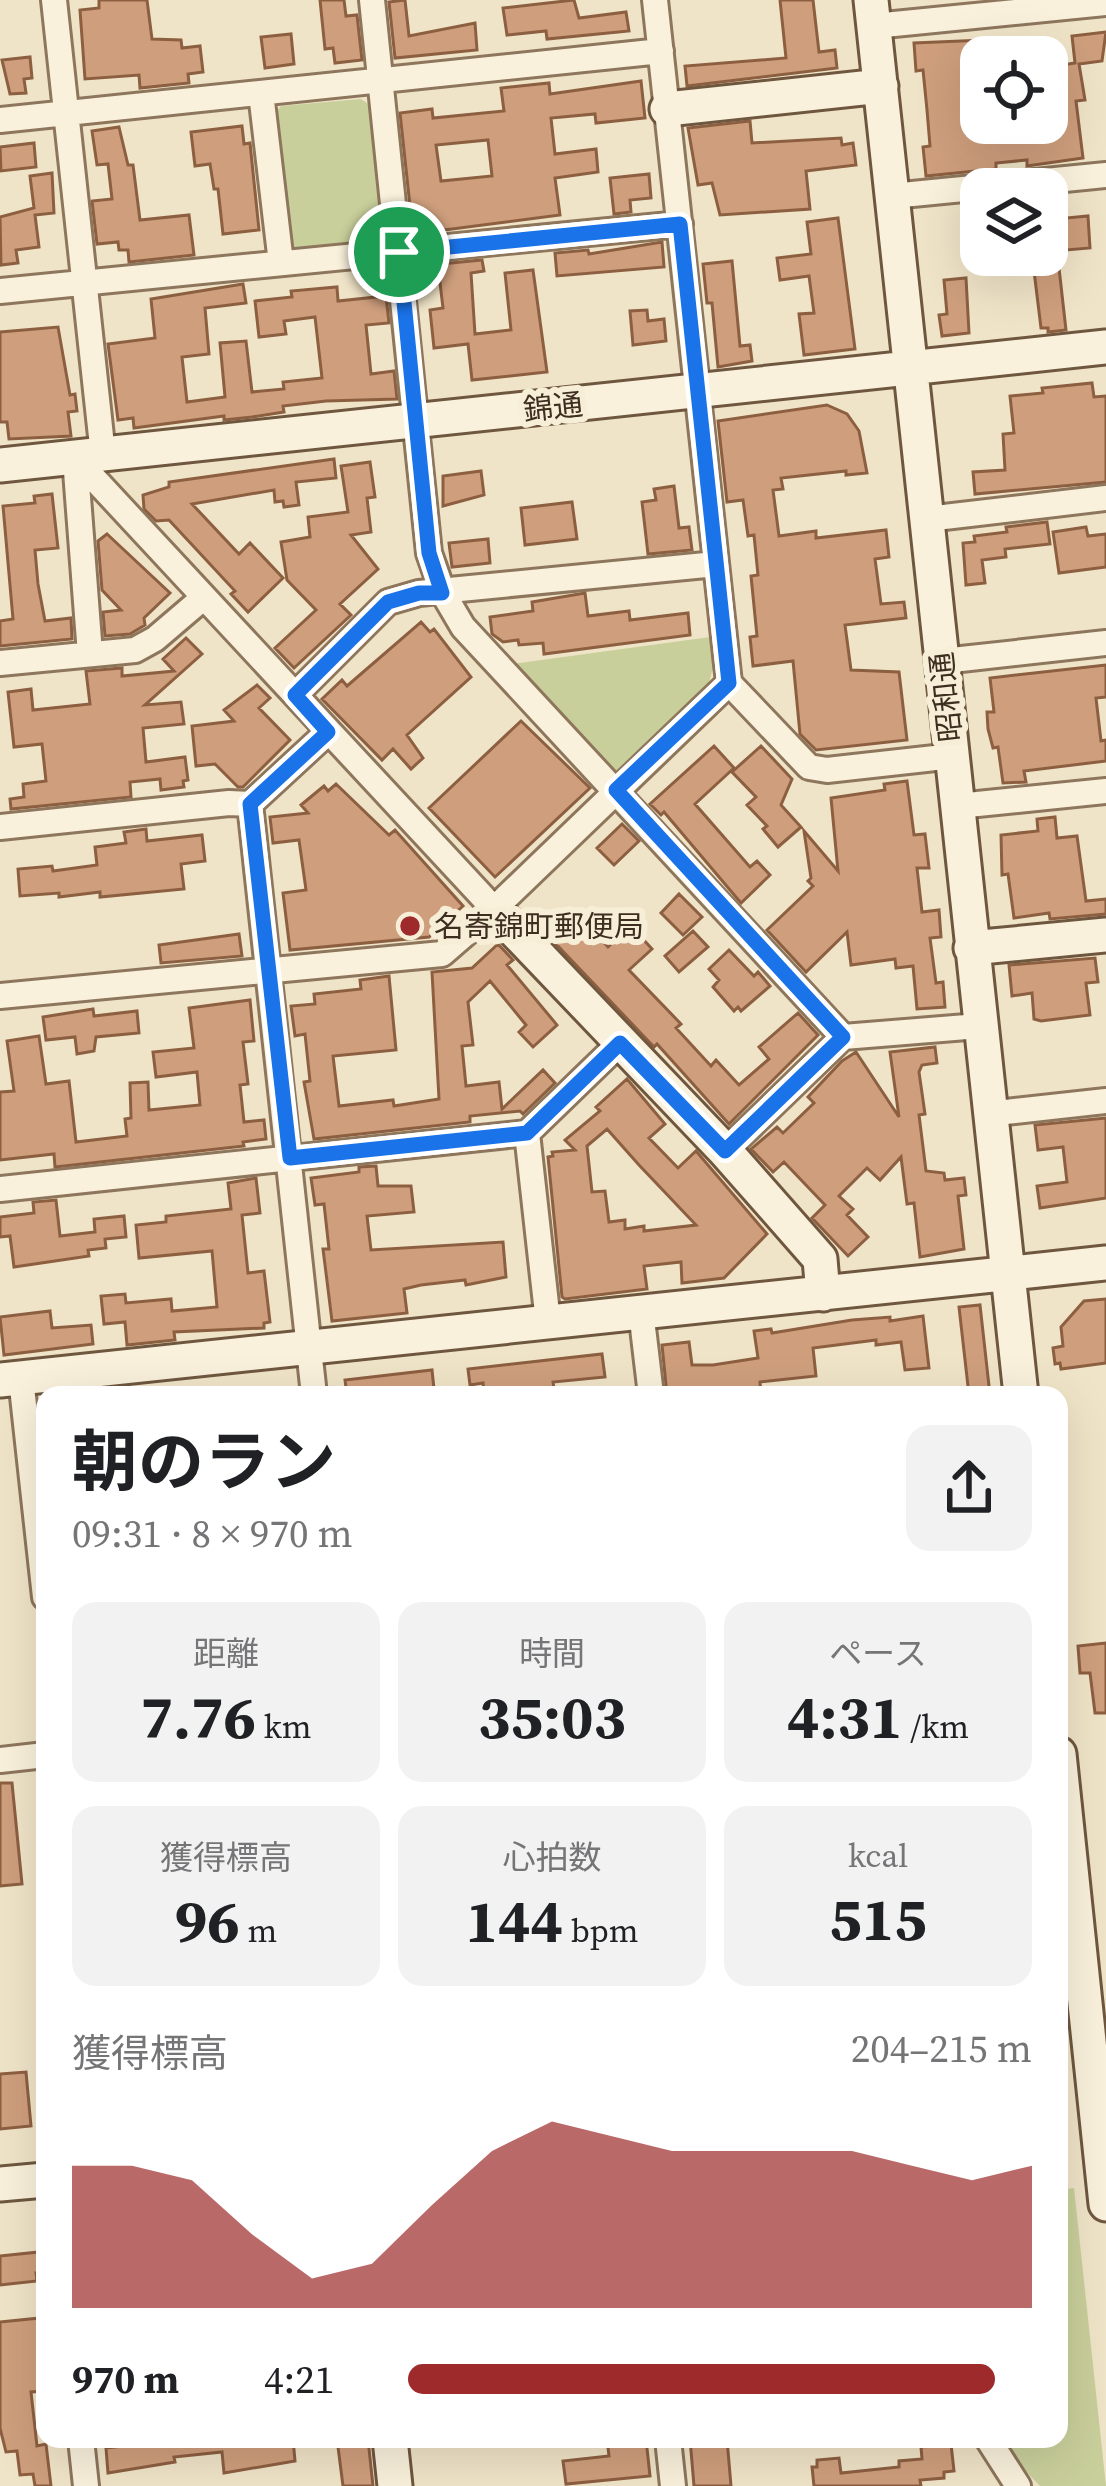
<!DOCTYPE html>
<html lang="ja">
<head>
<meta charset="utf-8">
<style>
	body { margin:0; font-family:"Source Serif 4","Noto Sans JP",serif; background:#f2f2f2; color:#202124; height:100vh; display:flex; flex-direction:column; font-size:45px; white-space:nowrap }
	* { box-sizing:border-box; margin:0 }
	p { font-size:39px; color:#757577 }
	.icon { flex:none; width:66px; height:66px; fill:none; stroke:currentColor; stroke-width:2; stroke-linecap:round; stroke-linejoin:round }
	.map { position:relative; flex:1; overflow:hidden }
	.details { position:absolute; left:36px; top:1386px; width:1032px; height:1062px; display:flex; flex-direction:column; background:#fff; border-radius:24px; box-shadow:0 12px 48px #0002 }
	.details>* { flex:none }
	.buttons { position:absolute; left:960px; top:36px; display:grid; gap:24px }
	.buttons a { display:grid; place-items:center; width:108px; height:108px; border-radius:24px; background:#fff; box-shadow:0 12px 48px #0002; font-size:60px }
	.pin { position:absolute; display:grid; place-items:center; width:102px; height:102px; color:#fff; margin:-51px; border:6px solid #fff; border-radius:50%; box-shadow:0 3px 12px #0007 }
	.round { display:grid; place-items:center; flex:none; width:126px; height:126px; border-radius:24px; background:#f2f2f2 }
	.headline { display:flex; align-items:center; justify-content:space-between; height:204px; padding:0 36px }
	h1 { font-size:66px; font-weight:700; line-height:90px }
	.metrics { display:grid; grid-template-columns:repeat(3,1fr); gap:18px; height:204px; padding:12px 36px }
	.metrics div { display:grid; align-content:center; border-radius:24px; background:#f2f2f2; text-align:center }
	.metrics b { font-size:60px; font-weight:700 }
	.metrics small { font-size:33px; font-weight:400 }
	.metrics p { font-size:33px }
	.chart { height:336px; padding:24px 36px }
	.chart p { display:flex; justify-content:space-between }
	.chart svg { width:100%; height:216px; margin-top:12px; fill:#9e2a2b; opacity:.7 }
	ul { padding:0 36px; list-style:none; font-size:39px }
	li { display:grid; grid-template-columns:192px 144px 1fr; align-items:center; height:90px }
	li i { height:30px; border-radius:15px; background:#9e2a2b }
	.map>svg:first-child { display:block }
	.green { fill:#c9cf9b }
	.building { fill:#cf9f7d; stroke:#8d5f41; stroke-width:3; fill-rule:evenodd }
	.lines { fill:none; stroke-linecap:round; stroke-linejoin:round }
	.street-casing { stroke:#8d765c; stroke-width:30 }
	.secondary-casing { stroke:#6f573f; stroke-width:39 }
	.street { stroke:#faf1dc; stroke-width:24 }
	.secondary { stroke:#faf1dc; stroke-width:33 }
	.route-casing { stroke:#fff; stroke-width:24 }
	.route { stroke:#1a73e8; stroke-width:15 }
	.poi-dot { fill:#9e2a2b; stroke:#f7eed8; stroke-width:4.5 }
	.labels { text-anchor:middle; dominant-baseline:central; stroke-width:12; stroke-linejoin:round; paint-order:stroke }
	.street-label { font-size:30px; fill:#3d2e20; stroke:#f7eed8 }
	.poi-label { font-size:30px; fill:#3d2e20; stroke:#f7eed8; text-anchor:start }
</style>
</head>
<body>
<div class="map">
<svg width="1106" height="2486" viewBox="0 0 1106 2486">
	<rect width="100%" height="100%" fill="#f0e4c8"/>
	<path class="green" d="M361 99 371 106 386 236 377 242 296 251 288 247 273 116 281 106Z
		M710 637 713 668 707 690 618 774 512 664Z
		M1074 2188 1106 2486H1040L1013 2458 1005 2439H1059V2190Z"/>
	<path class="building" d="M99 0H147L152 39 181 40 182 48 200 46 203 72 188 74 189 83 140 88 139 75 85 79 80 10 99 8Z
		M320 0H344L346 16 357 15 362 60 335 63 333 48 325 49Z
		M405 0 409 36 475 23 477 50 395 58 389 2Z
		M574 0 579 18 626 12 629 31 547 39 546 31 507 35 503 8Z
		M780 0H813L819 52 835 50 837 68 687 86 685 66 786 58Z
		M1106 32 1102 61 1079 64 1085 100 1076 101 1083 158 1027 166V160L996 163V169L926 176 923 147 930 146 927 110 923 70 916 71 914 43 984 40 985 57H981V74L965 75 970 134 1005 131 1006 134 1056 129 1051 93 1047 94 1049 67 1075 63 1072 36Z
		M291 34 294 64 265 68 261 37Z
		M30 57 32 78 24 79 26 93 10 94 2 60Z
		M641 81 645 118 596 123 595 114 551 118 555 154 596 149 598 172 555 178 560 215 413 234 400 113 432 109 433 118 504 111 501 88 549 83 550 94ZM488 140 492 176 441 181 436 145Z
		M750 121 752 143 841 138 842 145 853 143 856 165 806 171 810 209 720 215 712 183 698 185 688 128Z
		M242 126 244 144 250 143 259 230 223 234 218 189H214L210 164 195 166 191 132Z
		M119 127 128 165H133L140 220 189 215 194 255 129 262 128 250H119L118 242 97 244 92 201 112 199 108 164 97 165 92 131Z
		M34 143 36 167 1 171 0 147Z
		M52 173 54 213 35 215 39 247 16 250 18 263 1 265 0 217 34 208 30 176Z
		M649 174 651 198 630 200 631 212 614 214 610 178Z
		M1088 216 1090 248 1055 251 1052 225 1066 223V218Z
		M838 218 855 349 804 355 799 314 814 313 809 276 780 280 777 258 811 254 807 222Z
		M662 242 664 267 557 276 555 253 588 250 589 254Z
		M482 260 484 271 471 273 475 334 511 330 505 273 533 270 547 372 472 380 468 344 434 348 430 310 443 308 438 266H420Z
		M732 261 740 346 750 345 752 361 718 367 712 303H707L703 264Z
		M1059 268 1066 330 1048 332V328H1041L1034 271Z
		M966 278 969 333 942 336 939 315 947 314 944 280Z
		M243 284 246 303 205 308 209 354 182 357 187 402 225 397 220 343 246 341 252 392 284 389 283 382 322 378 315 317 284 321 286 334 259 337 255 301 292 297 291 291 337 287 338 301 386 296 389 323 366 325 371 374 394 371 397 399 326 401 283 406 284 412 252 417 224 420V416L134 428 133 418 118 420 108 344 155 338 151 299Z
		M647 310 648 321 664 319 666 341 633 345 630 311Z
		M58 327 70 395 75 394 77 411 68 412 71 436 9 439 7 422H0V332Z
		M1092 383 1094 397 1106 396V482L975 494 973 472 1005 470 1003 434 1014 433 1010 396 1043 393 1042 388Z
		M827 405 847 414 859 431 867 473 846 475V471L781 478 783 489 773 490 779 536 816 531V538L886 530 889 557 875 559 881 604 904 602 906 618 845 625 851 670 899 672 907 740 816 750 800 734 793 661 753 666 750 637 757 636 751 576 758 575 754 535 748 536 743 500 727 502 718 421Z
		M334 459 336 478 296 482 299 505 284 507 283 501 275 502 274 490 192 504 239 554 250 543 283 578 248 612 231 594 235 591 169 520 156 521 144 509 143 495 169 487V482Z
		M370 462 375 497 367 498 371 532 351 535 378 569 340 604 351 615 294 668 275 648 316 610 287 580 281 542 310 537 308 517 348 512 341 466Z
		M481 471 484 495 443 506V476Z
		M674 486 679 528 689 527 692 550 648 554 642 502 656 500 654 489Z
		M52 494 58 548 35 550 38 584 45 621 71 618 72 639 0 646V621L13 619 3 506 35 503 34 496Z
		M572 502 577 539 525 545 521 508Z
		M1047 522 1050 544 1005 549 1006 557 982 560 985 583 966 585 963 543 975 542 974 536 1007 532 1006 527Z
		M1086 527 1088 536 1106 534V567L1059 573 1053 532Z
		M107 534 170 593 144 618 145 625 130 634 105 636 103 612 121 610 102 590 98 541Z
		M488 539 490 563 452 567 449 543Z
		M585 593 588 616 629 611 630 620 688 613 690 635 544 654 543 643 519 645 518 640 503 642 492 634 490 617 533 611 532 602Z
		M421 622 430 632 434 629 471 677 407 735 423 758 411 769 393 749 382 760 322 699 342 680 347 686Z
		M186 638 202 654 145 705 181 702 184 724 143 728 146 762 185 757 188 780 183 781 184 787 161 790 160 779 130 782 131 797 11 809 10 799 24 797 23 784 46 781 42 744 14 747 8 692 31 689 33 710 90 704 86 671 122 668V676L174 671 163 659Z
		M1106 665V697L1096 698 1101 741 1106 740V761L1024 771 1026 782 1003 783 998 747 993 748 988 729 987 712H994L990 678Z
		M257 685 270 698 259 708 290 740 243 787H238L215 764 196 766 192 726 234 721 224 710Z
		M521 721 590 788 495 877 429 808Z
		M714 746 734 768 695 804 750 867 757 861 770 875 741 903 664 812 661 815 650 804Z
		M761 746 792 779 781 805 801 827 778 847 763 829 767 826 747 805 756 797 732 772Z
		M907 781 914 835 925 834 929 868H917L922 912 939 910 941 937 930 938 936 983 943 982 945 1007 917 1009 913 966 896 968 895 959 851 965 847 932 806 972 767 930 813 886 808 881 811 878 804 831 838 871 831 798 885 790 884 784Z
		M336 784 389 835 395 830 463 906 429 937 290 950 283 893 306 890 299 840 273 843 270 817 308 813 301 805 324 786 328 791Z
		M1055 817 1057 838 1077 836 1086 901 1106 899V914L1050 919 1049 913 1014 918 1008 874 1002 875 1001 835 1038 831 1037 819Z
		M622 824 639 841 614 865 597 848Z
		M146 829 147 841 202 835 205 861 181 864 184 889 100 897V892L59 897V893L20 896 18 869 52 866 53 871 97 865 95 847 126 843 124 832Z
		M679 894 702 917 683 935 661 913Z
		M583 920 608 947 631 926 652 949 629 970 681 1024 676 1028 711 1066 716 1060 739 1085 769 1059 759 1047 798 1013 818 1035 729 1124 657 1044 654 1047 556 944Z
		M693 931 708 947 679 972 665 956Z
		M239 934 242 956 161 963 159 945Z
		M498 944 513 960 507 965 557 1025 533 1047 519 1032 526 1025 490 981 468 1002 473 1045 462 1046 466 1086 499 1082 502 1109 543 1070 555 1083 523 1114 520 1111 470 1116V1122L314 1139 304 1082 310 1081 305 1034 295 1036 291 1006 315 1004 314 994 361 989 360 980 389 976 396 1050 333 1056 339 1106 393 1100 394 1106 439 1099 432 972 472 968Z
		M729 950 754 976 758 972 770 986 741 1011 738 1007 734 1011 713 987 719 980 709 969Z
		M1095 958 1098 982 1086 983 1090 1015 1041 1021 1034 1019 1032 993 1012 996 1009 965Z
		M250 1000 254 1041 243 1042 248 1084 240 1085 244 1122 264 1120 266 1139 243 1142 244 1146 55 1167 54 1154 0 1160V1092L14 1091 7 1041 39 1036 46 1084 69 1081 76 1142 127 1136 125 1119 131 1118 130 1083 148 1082 149 1110 200 1105 197 1072 156 1077 153 1052 194 1048 189 1008Z
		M93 1009 94 1016 137 1011 139 1033 96 1037 94 1051 77 1054 75 1037 46 1040 43 1017Z
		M935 1047 937 1063 922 1065 919 1072 925 1114 919 1115 926 1171 944 1173 945 1180 964 1178 966 1195 958 1196 964 1249 920 1257 914 1203 907 1204 901 1157 880 1180 867 1168 839 1196 853 1209 847 1215 868 1237 848 1256 812 1218 825 1205 784 1162 773 1172 751 1149 777 1127 783 1133 814 1103 808 1097 842 1061 856 1052 899 1117 890 1052Z
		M627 1079 665 1124 649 1138 678 1168 696 1151 767 1234 724 1278 682 1283 681 1262 644 1266 647 1289 565 1299 562 1297 548 1157 553 1156 552 1152 575 1150 565 1140 600 1111 596 1107ZM607 1129 639 1165 696 1225 644 1231V1226L625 1229V1220L609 1222 605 1191 592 1192 587 1146Z
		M1106 1118V1198L1040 1208 1037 1186 1067 1182 1063 1147 1038 1150 1035 1125Z
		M376 1166 378 1186H411L414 1212 367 1216 371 1250 503 1242 506 1277 466 1285 465 1280 421 1285 404 1289 407 1313 332 1321 323 1249H329L324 1204 315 1205 311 1178 359 1172V1167Z
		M256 1178 260 1213 242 1215 248 1273 264 1271 270 1322 264 1323V1328L174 1332 175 1340 127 1345 125 1322 104 1324 101 1296 125 1294 126 1303 171 1299 172 1311 217 1307 212 1251 139 1258 136 1225 166 1222V1216L231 1209 228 1183Z
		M56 1200 60 1236 95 1232 94 1219 124 1216 126 1237 105 1239 106 1248 88 1250 89 1256 14 1267 10 1236 0 1237V1217L34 1213 33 1202Z
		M1106 1299V1363L1061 1369 1060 1363 1055 1364 1053 1348 1063 1346 1061 1327 1084 1301Z
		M980 1305 990 1395H969L959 1307Z
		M50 1311 52 1328 91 1325 93 1344 4 1355 0 1317Z
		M923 1316 929 1368 905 1370 901 1342 876 1345V1340L813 1348 816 1376 760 1382 761 1395H667L662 1345 689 1342 692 1365H713L758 1358 754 1331 771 1329 772 1333 852 1320 890 1317V1321Z
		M602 1354 605 1377 553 1382 555 1395H484L483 1383 470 1385 468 1369Z
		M432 1370 434 1389 422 1390V1395H347L345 1380Z
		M1106 1643V1713H1095L1090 1673H1080L1078 1646Z
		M0 1783H12L22 1884 0 1886Z
		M26 2072 31 2126 0 2129V2074Z
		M39 2252 41 2273H36L37 2281 0 2285V2256Z
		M40 2318 45 2391 31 2392 37 2446 46 2444 51 2486H35L33 2474 20 2475 17 2451 6 2452 0 2428V2322Z
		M149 2439H293L295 2461 224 2473 222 2452 174 2457 175 2462 108 2473 106 2448 141 2444 140 2440Z
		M337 2439H368L373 2486H343Z
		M607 2439H646L650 2476 566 2484 563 2461 609 2456Z
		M690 2439H727L731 2486H694Z
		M951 2444 954 2471 944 2472V2478L920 2480 921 2486H814L812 2467H817V2460L839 2458 841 2473 899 2467V2461L922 2459 921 2447Z"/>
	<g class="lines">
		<g class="street-casing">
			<path id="street" d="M54 0 103 455
				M372 0 429 553 443 593 463 627 843 1037
				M655 0 729 683 809 767 827 770 953 756
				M874 26 1106 3
				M261 93 281 263
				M0 120 661 51
				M892 196 1106 175
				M0 291 680 224
				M75 458 494 909
				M75 458 90 654
				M927 519 1106 498
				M943 661 1106 643
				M0 663 135 650 155 639 203 598
				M295 695 388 602 419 593 716 564
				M250 804 314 1395
				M958 806 1106 791
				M0 827 229 803 250 804 328 732
				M0 996 442 954 494 909 729 683
				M988 1114 1106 1101
				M725 1151 843 1037 979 1026
				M0 1189 527 1133
				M641 1311 651 1395
				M548 1322 527 1133 620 1043
				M21 1378 45 1597
				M0 1760 45 1755
				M81 2439 86 2486
				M668 2439 673 2486
				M988 2439 1018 2486"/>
		</g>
		<g class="secondary-casing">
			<path id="secondary" d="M871 0 1021 1395
				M667 109 881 86
				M0 465 1106 347
				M494 909 725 1151 820 1259 823 1294
				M971 948 1106 935
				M0 1380 1106 1263
				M1059 1754 1106 2204
				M0 2184 45 2180
				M390 2439 395 2486"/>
		</g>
		<use href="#street" class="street"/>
		<use href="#secondary" class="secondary"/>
	</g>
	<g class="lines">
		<g class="route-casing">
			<path id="route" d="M680 224 729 683 616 790 843 1037 725 1151 620 1043 527 1133 290 1158 250 804 328 732 295 695 388 602 419 593H442L429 553 399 252Z"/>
		</g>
		<use href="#route" class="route"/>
	</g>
	<circle class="poi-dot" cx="410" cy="926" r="12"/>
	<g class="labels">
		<g class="street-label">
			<text transform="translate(553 407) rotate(-6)">錦通</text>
			<text transform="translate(946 697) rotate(-96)">昭和通</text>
		</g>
		<g class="poi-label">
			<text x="434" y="926">名寄錦町郵便局</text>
		</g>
	</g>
</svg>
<div class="buttons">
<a><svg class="icon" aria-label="locate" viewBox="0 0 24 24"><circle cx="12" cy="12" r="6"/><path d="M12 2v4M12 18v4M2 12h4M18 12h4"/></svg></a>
<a><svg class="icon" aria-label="layers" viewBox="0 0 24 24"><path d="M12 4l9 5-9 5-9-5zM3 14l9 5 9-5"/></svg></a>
</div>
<div class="pin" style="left:399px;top:252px;background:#1e9e55"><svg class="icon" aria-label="arrive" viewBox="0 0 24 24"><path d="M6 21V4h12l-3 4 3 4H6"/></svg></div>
<section class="details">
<div class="headline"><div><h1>朝のラン</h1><p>09:31 · 8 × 970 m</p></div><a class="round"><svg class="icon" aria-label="share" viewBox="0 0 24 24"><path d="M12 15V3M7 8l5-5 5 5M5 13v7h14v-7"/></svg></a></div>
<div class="metrics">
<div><p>距離</p><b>7.76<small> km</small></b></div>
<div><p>時間</p><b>35:03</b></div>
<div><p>ペース</p><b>4:31<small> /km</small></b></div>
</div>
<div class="metrics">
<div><p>獲得標高</p><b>96<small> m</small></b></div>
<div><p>心拍数</p><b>144<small> bpm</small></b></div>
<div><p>kcal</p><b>515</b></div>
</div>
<div class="chart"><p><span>獲得標高</span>204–215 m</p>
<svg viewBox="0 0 160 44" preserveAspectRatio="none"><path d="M0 44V15L10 15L20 18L30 29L40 38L50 35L60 23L70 12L80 6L90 9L100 12L110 12L120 12L130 12L140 15L150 18L160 15V44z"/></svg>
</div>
<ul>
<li><b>970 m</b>4:21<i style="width:94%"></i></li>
</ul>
</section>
</div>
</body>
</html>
